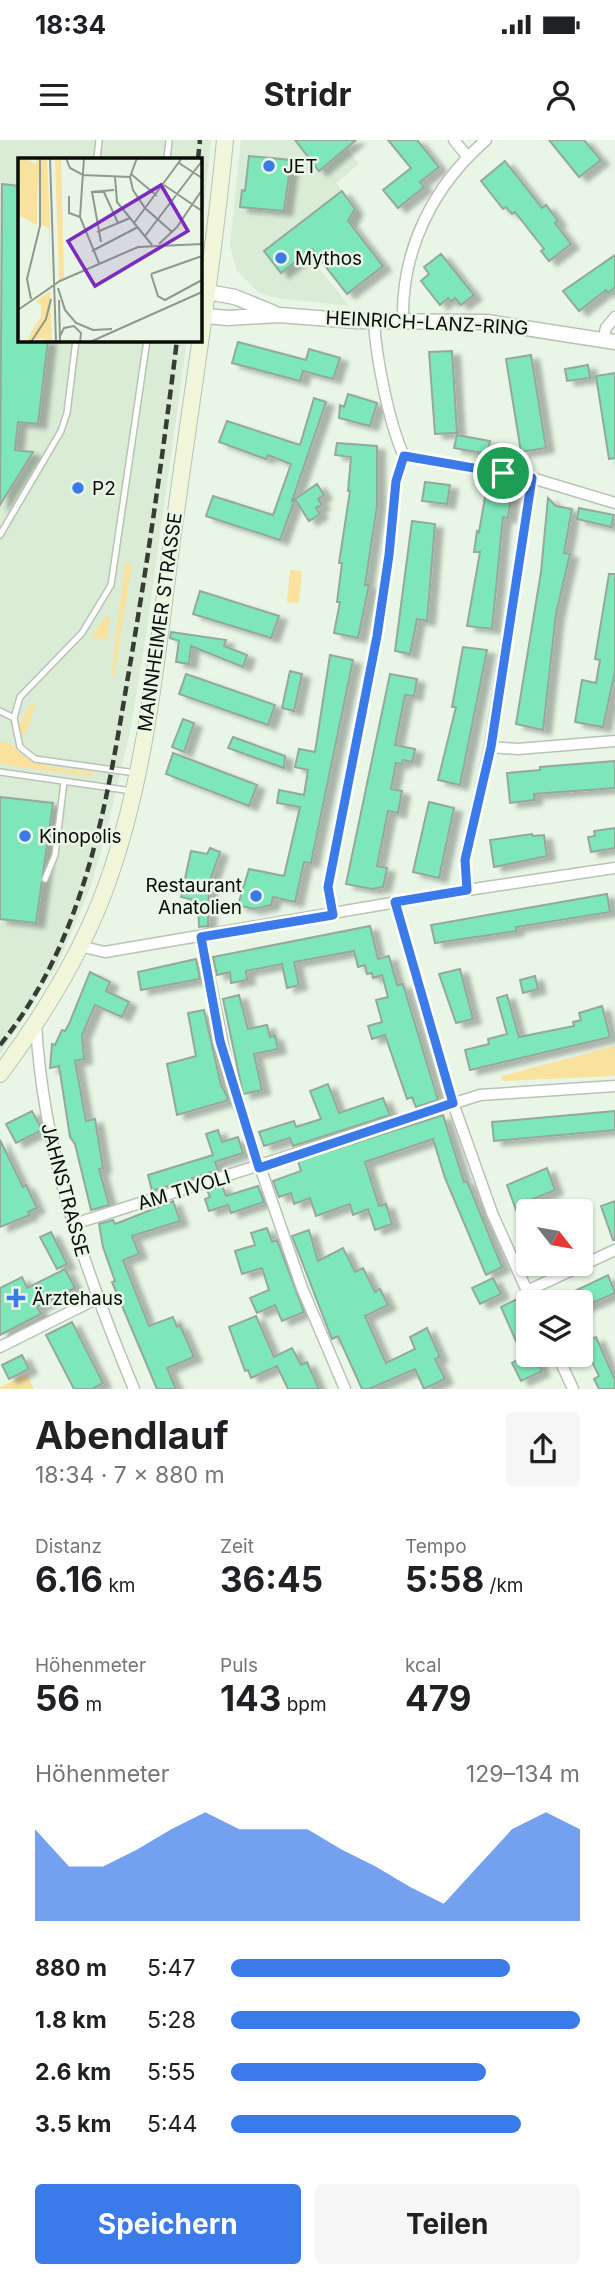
<!DOCTYPE html>
<html lang="de">
<head>
<meta charset="utf-8">
<style>
	body { margin:0; font-family:Inter,sans-serif; background:#f6f6f6; color:#202124; height:100vh; display:flex; flex-direction:column; font-size:26px; white-space:nowrap }
	* { box-sizing:border-box; margin:0 }
	p { font-size:23px; color:#757577 }
	.icon { flex:none; width:38px; height:38px; fill:none; stroke:currentColor; stroke-width:2; stroke-linecap:round; stroke-linejoin:round }
	.map { position:relative; height:1249px; overflow:hidden }
	.details { display:flex; flex-direction:column; background:#fff; flex:1 }
	.details>* { flex:none }
	.needle { width:46px; rotate:121deg }
	.controls { position:absolute; left:516px; top:1059px; display:grid; gap:14px }
	.controls a { display:grid; place-items:center; width:77px; height:77px; border-radius:7px; background:#fff; box-shadow:0 2px 5px #0004; font-size:35px }
	.pin { position:absolute; display:grid; place-items:center; width:60px; height:60px; color:#fff; margin:-30px; border:4px solid #fff; border-radius:50%; box-shadow:0 2px 7px #0007 }
	.round { display:grid; place-items:center; flex:none; width:74px; height:74px; border-radius:7px; background:#f6f6f6 }
	.headline { display:flex; align-items:center; justify-content:space-between; height:119px; padding:0 35px }
	h1 { font-size:38px; font-weight:700; line-height:52px }
	.metrics { display:grid; grid-template-columns:repeat(3,1fr); gap:10px; height:119px; padding:7px 35px }
	.metrics div { display:grid; align-content:center }
	.metrics b { font-size:35px; font-weight:700 }
	.metrics small { font-size:19px; font-weight:400 }
	.metrics p { font-size:19px }
	.chart { height:196px; padding:14px 35px }
	.chart p { display:flex; justify-content:space-between }
	.chart svg { width:100%; height:126px; margin-top:7px; fill:#3a7ae9; opacity:.7 }
	.primary-button { display:flex; gap:14px; margin-top:auto; padding:14px 35px }
	.primary-button a { flex:1; height:80px; border-radius:7px; background:#3a7ae9; color:#fff; font-size:28px; font-weight:700; line-height:80px; text-align:center }
	.primary-button a+a { background:#f6f6f6; color:#202124 }
	ul { padding:0 35px; list-style:none; font-size:23px }
	li { display:grid; grid-template-columns:112px 84px 1fr; align-items:center; height:52px }
	li i { height:18px; border-radius:9px; background:#3a7ae9 }
	.status { display:flex; justify-content:space-between; align-items:center; height:49px; padding:0 35px; background:#fff; direction:ltr }
	.status svg { height:19px; fill:currentColor }
	header { display:flex; justify-content:space-between; align-items:center; height:91px; padding:0 35px; background:#fff; font-size:32px; font-weight:700 }
	.map>svg:first-child { display:block }
	.built { fill:#daebd6 }
	.green { fill:#f9e29d }
	.building { fill:#7de7b9; stroke:#95a89e; stroke-width:2; filter:url(#shadow) }
	.lines { fill:none; stroke-linecap:round; stroke-linejoin:round }
	.service-casing { stroke:#b7c4b5; stroke-width:8 }
	.minor-casing { stroke:#b7c4b5; stroke-width:13 }
	.tertiary-casing { stroke:#b7c4b5; stroke-width:17 }
	.secondary-casing { stroke:#b7c4b5; stroke-width:18 }
	.service { stroke:#fff; stroke-width:5 }
	.minor { stroke:#fff; stroke-width:10 }
	.tertiary { stroke:#fff; stroke-width:14 }
	.secondary { stroke:#f1f5da; stroke-width:16 }
	.rail { stroke:#373d36; stroke-width:4.5; stroke-dasharray:10 5; stroke-linecap:butt }
	.route-casing { stroke:#fff; stroke-width:14 }
	.route { stroke:#3a7ae9; stroke-width:9 }
	.poi-dot { fill:#3a7ae9; stroke:#e9f6e6; stroke-width:2.5 }
	.labels { text-anchor:middle; dominant-baseline:central; stroke-width:5; stroke-linejoin:round; paint-order:stroke }
	.poi-label { font-size:19px; fill:#090d08; stroke:#e9f6e6; text-anchor:start }
	.street-label { font-size:19px; fill:#090d08; stroke:#e9f6e6 }
	.inset-road { fill:none; stroke:#8f998d; stroke-width:2 }
	.view { fill:#7b2cbf; fill-opacity:0.15; stroke:#7b2cbf; stroke-width:3.5 }
	.inset-edge { fill:none; stroke:#090d08; stroke-width:3.5 }
</style>
</head>
<body>
<div class="status"><b>18:34</b><svg viewBox="0 0 49 12"><path d="M0 12V9h3v3zM5 12V6h3v6zM10 12V3h3v9zM15 12V0h3v12zM26 1h20v11H26zM47 4h2v5h-2z"/></svg></div>
<header><svg class="icon" aria-label="menu" viewBox="0 0 24 24"><path d="M4 6h16M4 12h16M4 18h16"/></svg>Stridr<svg class="icon" aria-label="person" viewBox="0 0 24 24"><circle cx="12" cy="8" r="4"/><path d="M4 21q1-7 8-7t8 7"/></svg></header>
<div class="map">
<svg width="615" height="1249" viewBox="0 0 615 1249">
	<defs>
		<filter id="shadow"><feDropShadow dx="8" dy="4.5" stdDeviation="2" flood-color="#0004"/></filter>
	</defs>
	<rect width="100%" height="100%" fill="#e9f6e6"/>
	<path class="built" d="M0 0H211L200 107V19H19V200H187L146 496 130 591 105 698 90 748 57 826 0 915Z
		M241 0H341L359 24 336 43 365 81 314 122 349 166 277 158 259 153 237 131 230 105Z"/>
	<path class="green" d="M125 423 131 424V430L114 536H111Z
		M290 430 302 431 299 463 287 462Z
		M106 476 110 478 107 499 91 497Z
		M31 563H36L26 593 21 594 19 585Z
		M0 602 11 604C31 629 62 628 92 632V637L6 625 0 622Z
		M615 906V936L503 941 501 936Z
		M27 1234 34 1249H0V1247Z"/>
	<path class="building" d="M295 0H356L319 31Z
		M388 0H417L439 27 420 42 424 47 398 68 383 50 411 28Z
		M549 0H584L601 20 579 37Z
		M249 16 291 20 284 71 240 67 242 50 245 51Z
		M505 21 542 68 546 65 558 81 555 83 571 104 549 121 541 111 544 109 515 72 512 74 506 67 503 69 481 41Z
		M2 44 19 46V200H48L38 284 18 282 15 310 33 312 0 365Z
		M342 51 355 69 348 81 383 126 347 154 312 109 281 133 264 111Z
		M441 114 474 155 461 165 455 158 451 162 448 158 440 165 421 141 429 134 424 127Z
		M615 115V147L608 153 606 150 579 171 563 151Z
		M238 202 306 220 309 209 340 218 333 239 303 231 300 241 232 223Z
		M452 211 457 293 435 294 429 212Z
		M531 215 546 308 521 312 506 219Z
		M588 225 590 238 567 241 565 229Z
		M615 233V318L609 319 596 236Z
		M348 254 377 263 370 286 339 278 340 265 344 267Z
		M314 258 326 262 292 361 317 344 324 355 318 359 322 365 316 368 320 374 309 381 295 359 280 400 206 376 213 356 273 375 291 324 268 315 266 319 219 302 227 281 300 305Z
		M457 295 490 301 487 314 454 308Z
		M337 303 377 306V366L365 445H369L358 498 334 493 340 462H337L342 423H339L350 351H348L351 317 335 315Z
		M425 342 450 345 447 364 422 361Z
		M487 346 510 351 511 358 508 378 503 377 492 489 467 486 480 412H474L477 391 479 392Z
		M548 358 556 366 572 369 564 413 570 414 556 474 543 590 516 584 541 432Z
		M579 368 614 375 611 387 577 379Z
		M412 381 435 384 427 481 417 479 410 514 395 511Z
		M609 434H615V531L603 587 575 582 582 540 596 543 600 520 595 519Z
		M200 451 279 476 271 498 193 474Z
		M171 492 226 500 224 506 247 515 243 527 191 506 189 524 176 522 179 501 170 498Z
		M463 507 487 510 460 645 438 640 456 567H452Z
		M330 515 353 520 311 723 304 722 295 762 273 757 271 765 254 769 238 765 249 729 284 736 300 667 277 663 279 650 304 655 308 630 295 627 299 609 315 612Z
		M290 531 302 534 294 571 282 568Z
		M186 534 275 565 268 585 179 554Z
		M390 534 417 539 414 556 405 555 395 605 415 609 412 622 403 620 402 624 396 623 391 649 402 651 398 673 388 671 377 726 387 728 383 747 372 749 346 744Z
		M183 579 194 583 184 612 172 607Z
		M233 597 285 616 284 628 228 608Z
		M173 613 257 645 249 666 166 634Z
		M615 621V648L534 654V660L510 663 507 633 540 630V627Z
		M0 657 53 663 36 783 0 779Z
		M429 662 454 668 439 738 413 732Z
		M615 688V708L591 712 588 697 595 696 594 691Z
		M532 694 533 696 544 695 547 716 494 727 490 700Z
		M210 708 220 712 209 743 208 786 199 787 198 761 181 757 191 711 207 714Z
		M607 754 610 772 516 787V791L435 803 431 785Z
		M370 786 378 819 389 816 397 845 403 844 438 960 416 967 412 957 407 959 385 895 372 899 368 886 382 882 376 860 388 857 382 835 373 838 372 833 367 834 365 825 358 827 354 811 294 822 299 845 287 848 282 824 246 831 247 840 231 843 230 832 217 835 213 817Z
		M196 819 200 839 141 850 138 832Z
		M460 829 473 879 456 883 439 834Z
		M90 832 110 842 106 851 129 862 122 877 95 865 82 895 84 919 75 921 86 981 95 979 103 1028 99 1029 109 1065 91 1070 75 1004 70 997 59 926 50 928 52 904 55 905 62 890 65 891 69 884Z
		M535 836 538 849 523 853 520 840Z
		M239 855 248 889 267 885 270 897 275 896 278 909 254 914 262 950 243 954 223 859Z
		M507 855 519 897 574 886 573 882 581 880 579 873 602 866 610 897 470 930 465 910 489 904 488 899 507 894 497 858Z
		M204 870 221 945 228 958 226 961 177 975 167 924 196 916 188 873Z
		M328 944 339 973 383 958 390 975 293 1006 290 998 264 1006 259 992 294 981 296 987 321 979 310 951Z
		M32 971 42 990 16 1003 6 984Z
		M615 971V990L494 1001 492 982Z
		M443 975 464 1042 467 1041 502 1127 486 1135 445 1038 433 999 365 1022 379 1066 386 1064 392 1084 375 1090 368 1069 353 1075 350 1064 316 1076 310 1058 294 1064 291 1053 279 1057 273 1041 301 1031 298 1021Z
		M218 990 222 1002 238 997 243 1013 215 1022 218 1030 152 1051 148 1035 213 1015 206 994Z
		M0 1000 23 1047 26 1045 37 1068 28 1072 30 1075 0 1087Z
		M547 1028 555 1050 533 1059 537 1071H528L527 1100 507 1045Z
		M222 1045 226 1056 258 1046 264 1062 231 1073 228 1065 209 1071 205 1059 210 1057 207 1050Z
		M173 1061 180 1081 132 1096 139 1114 123 1120 149 1186 173 1177 177 1187 180 1185 194 1217 167 1228 176 1249H157L112 1142 115 1141 103 1107 99 1084 113 1080 115 1084 123 1081Z
		M615 1061V1100H613L601 1066Z
		M267 1088 272 1102 277 1100 304 1172 282 1181 275 1165 257 1173 250 1158 269 1150 262 1128 242 1134 235 1111 255 1105 251 1093Z
		M309 1090 318 1121 343 1108 355 1132 363 1128 375 1152 380 1149 388 1165 365 1176 386 1223 415 1209 410 1197 427 1188 440 1217 435 1219 445 1239 424 1249 415 1229 369 1249H362L338 1196 332 1199 292 1096Z
		M51 1092 67 1124 57 1129 40 1097Z
		M65 1129 75 1148 37 1167 41 1174 0 1195V1148L22 1137 27 1148Z
		M608 1135 615 1153 581 1168V1162H552Z
		M493 1138 501 1154 480 1164 472 1148Z
		M517 1159 528 1185V1214H534L542 1231 521 1241 512 1223 523 1217 501 1167Z
		M256 1176 274 1217 292 1208 301 1225 307 1222 319 1249H288L277 1226 251 1238 248 1230 245 1231 229 1187Z
		M72 1182 103 1243 92 1249H74L46 1195Z
		M596 1197 615 1240V1249H599L594 1239 599 1236 583 1203Z
		M22 1215 29 1229 9 1239 2 1225Z"/>
	<g class="lines">
		<g class="service-casing">
			<path id="service" d="M97 19 99 0
				M167 19 169 0
				M0 395 61 291 67 273 76 200
				M0 571 14 578
				M0 632 132 651
				M136 633 35 619 20 607 14 578 20 557 82 493 111 445 147 200
				M45 739 55 715 64 642"/>
		</g>
		<g class="minor-casing">
			<path id="minor" d="M454 0 467 16
				M403 181C401 110 433 46 486 0
				M603 199 606 188 615 177
				M404 316 532 338 615 363
				M490 607 518 609 615 601
				M467 750 465 720 490 607 532 338
				M395 762 453 963 492 1073 532 1162
				M333 775 328 747 377 496 389 415 396 341 404 316C389 284 376 217 374 182
				M201 797 231 943 302 1148 345 1249
				M79 806 105 812 467 750 615 728
				M36 884C43 1012 85 1131 134 1249
				M74 1084 480 955 615 946
				M527 1151 615 1110
				M0 1207 96 1159
				M557 1214 573 1249"/>
		</g>
		<g class="tertiary-casing">
			<path id="tertiary" d="M208 152 235 157 274 173
				M206 176 228 178 279 175 356 181 487 182 615 202"/>
		</g>
		<g class="secondary-casing">
			<path id="secondary" d="M0 934C43 876 84 810 108 741 150 623 158 495 176 372 193 248 213 125 225 0"/>
		</g>
		<use href="#service" class="service"/>
		<use href="#minor" class="minor"/>
		<use href="#tertiary" class="tertiary"/>
		<use href="#secondary" class="secondary"/>
		<path class="rail" d="M198 19 200 0
			M0 905C89 795 108 654 131 519 149 413 164 306 177 200"/>
	</g>
	<g class="lines">
		<g class="route-casing">
			<path id="route" d="M404 316 532 338 491 607 465 720 467 750 395 762 453 963 259 1028 220 901 201 797 333 775 328 747 377 496 389 415 396 341Z"/>
		</g>
		<use href="#route" class="route"/>
	</g>
	<g class="poi-dot">
		<circle cx="269" cy="26" r="7"/>
		<circle cx="281" cy="118" r="7"/>
		<circle cx="78" cy="348" r="7"/>
		<circle cx="25" cy="696" r="7"/>
		<circle cx="256" cy="756" r="7"/>
		<path d="M12.5 1147.5h7v7h7v7h-7v7h-7v-7h-7v-7h7z"/>
	</g>
	<g class="labels">
		<g class="poi-label">
			<text x="283" y="26">JET</text>
			<text x="295" y="118">Mythos</text>
			<text x="92" y="348">P2</text>
			<text x="39" y="696">Kinopolis</text>
			<text x="242" y="745" text-anchor="end">Restaurant<tspan x="242" dy="22">Anatolien</tspan></text>
			<text x="32" y="1158">Ärztehaus</text>
		</g>
		<g class="street-label">
			<text transform="translate(427 183) rotate(3)">HEINRICH-LANZ-RING</text>
			<text transform="translate(160 482) rotate(-82)">MANNHEIMER STRASSE</text>
			<text transform="translate(65 1050) rotate(75)">JAHNSTRASSE</text>
			<text transform="translate(184 1050) rotate(-17)">AM TIVOLI</text>
		</g>
	</g>
	<g transform="translate(18 18)">
		<rect width="184" height="184" fill="#e9f6e6"/>
		<path d="M4 0 19 6 18 0H29L32 67 31 129V70L23 67 20 19 19 67 0 57V2ZM37 0H43L46 120 41 123ZM32 133 34 184 24 180 8 184 23 158V147L18 143Z" fill="#f9e29d"/>
		<path class="inset-road" d="M32 0 38 184M48 0 52 10 65 17 112 19M66 0 62 59 81 105M119 0 112 19 115 32 127 50 154 74M161 5 184 20M113 16 139 38M97 19 99 44 134 87M146 27 184 53M85 32 100 65M51 38V55L62 59M116 65 164 0M79 74 112 60M127 78 184 3M83 84 74 34 96 32M141 86 159 69 184 32M74 93 120 69M133 116 140 138 147 142 184 122M133 116 184 98M40 130 47 152 58 165 75 172 94 171M13 141 9 121 22 68V0M41 142 42 184M0 152 42 123 120 89 184 86M42 178 46 170 56 168 63 175 62 184M13 184 28 161 33 141M72 184 184 134"/>
		<path class="view" d="M143 27 170 73 77 128 50 83Z"/>
		<rect width="184" height="184" class="inset-edge"/>
	</g>
</svg>
<div class="controls">
<a><svg class="needle" viewBox="-14 -14 28 28"><path d="M0-13l5 13h-10z" fill="#e53935"/><path d="M0 13l5-13h-10z" fill="#757577"/></svg></a>
<a><svg class="icon" aria-label="layers" viewBox="0 0 24 24"><path d="M12 4l9 5-9 5-9-5zM3 14l9 5 9-5"/></svg></a>
</div>
<div class="pin" style="left:503px;top:333px;background:#1e9e55"><svg class="icon" aria-label="arrive" viewBox="0 0 24 24"><path d="M6 21V4h12l-3 4 3 4H6"/></svg></div>
</div>
<section class="details">
<div class="headline"><div><h1>Abendlauf</h1><p>18:34 · 7 × 880 m</p></div><a class="round"><svg class="icon" aria-label="share" viewBox="0 0 24 24"><path d="M12 15V3M7 8l5-5 5 5M5 13v7h14v-7"/></svg></a></div>
<div class="metrics">
<div><p>Distanz</p><b>6.16<small> km</small></b></div>
<div><p>Zeit</p><b>36:45</b></div>
<div><p>Tempo</p><b>5:58<small> /km</small></b></div>
</div>
<div class="metrics">
<div><p>Höhenmeter</p><b>56<small> m</small></b></div>
<div><p>Puls</p><b>143<small> bpm</small></b></div>
<div><p>kcal</p><b>479</b></div>
</div>
<div class="chart"><p><span>Höhenmeter</span>129–134 m</p>
<svg viewBox="0 0 160 44" preserveAspectRatio="none"><path d="M0 44V12L10 25L20 25L30 19L40 12L50 6L60 12L70 12L80 12L90 19L100 25L110 32L120 38L130 25L140 12L150 6L160 12V44z"/></svg>
</div>
<ul>
<li><b>880 m</b>5:47<i style="width:80%"></i></li>
<li><b>1.8 km</b>5:28<i style="width:100%"></i></li>
<li><b>2.6 km</b>5:55<i style="width:73%"></i></li>
<li><b>3.5 km</b>5:44<i style="width:83%"></i></li>
</ul>
<div class="primary-button"><a>Speichern</a><a>Teilen</a></div>
</section>
</body>
</html>
